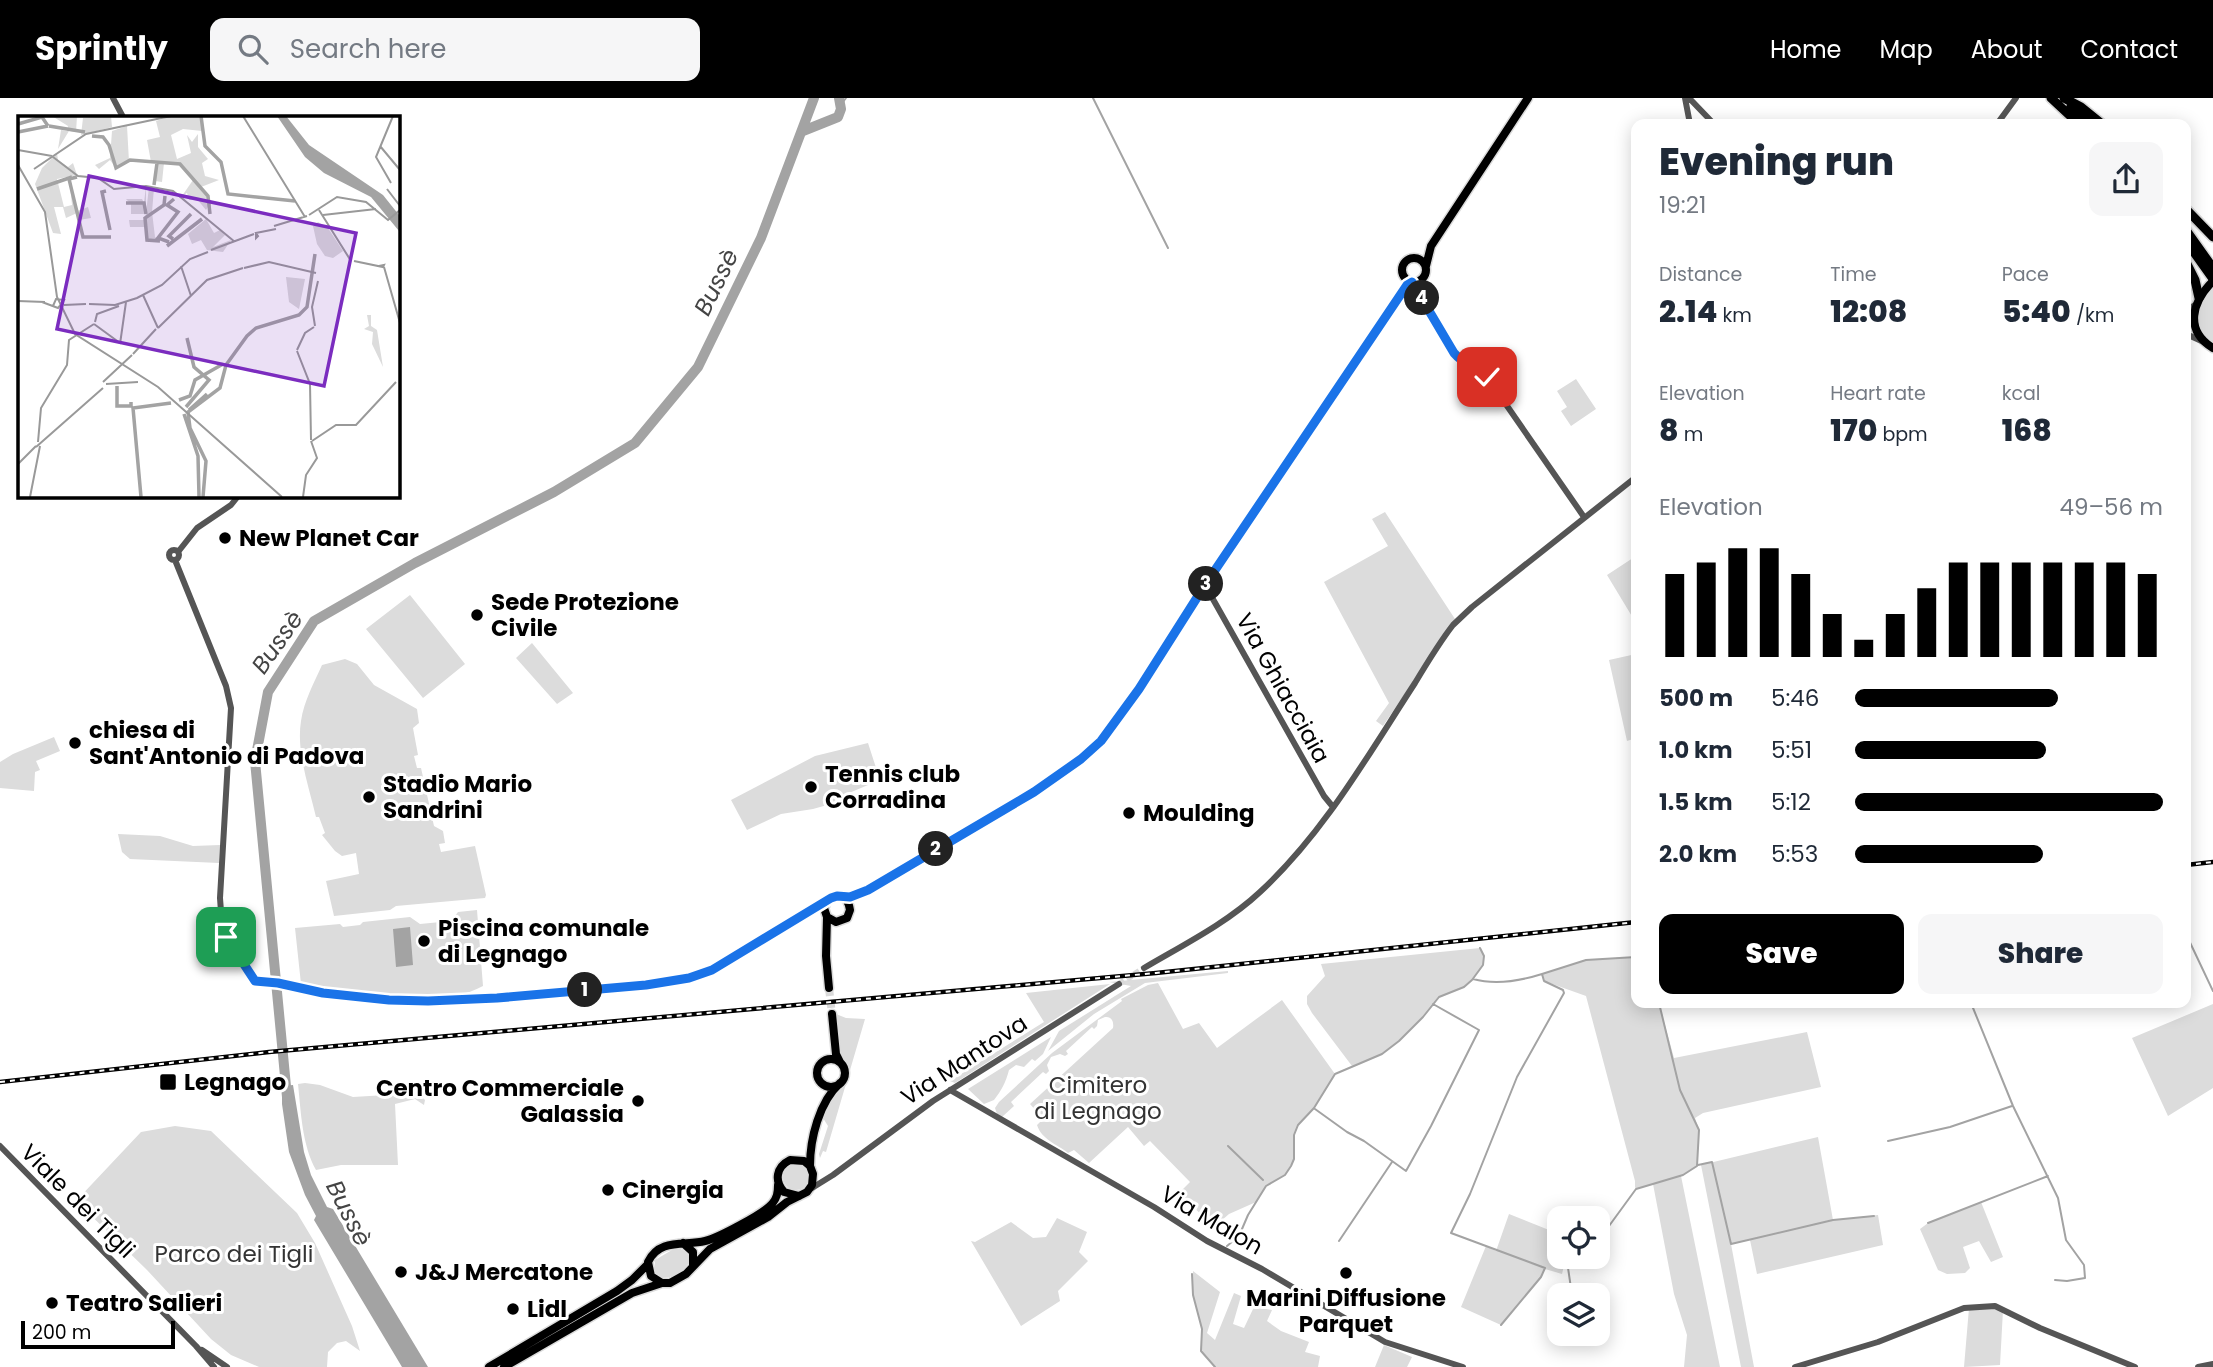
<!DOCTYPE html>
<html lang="en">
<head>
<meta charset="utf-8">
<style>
	body { margin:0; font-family:Poppins,sans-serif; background:#f6f6f7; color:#1f2937; height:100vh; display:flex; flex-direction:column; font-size:26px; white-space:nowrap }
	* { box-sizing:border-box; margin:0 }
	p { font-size:23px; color:#747a83 }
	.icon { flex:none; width:38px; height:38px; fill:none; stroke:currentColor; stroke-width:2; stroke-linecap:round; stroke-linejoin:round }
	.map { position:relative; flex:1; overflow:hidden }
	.sheet { position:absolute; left:1631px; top:21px; width:560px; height:889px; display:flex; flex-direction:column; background:#fff; border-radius:14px; box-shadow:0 4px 18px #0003 }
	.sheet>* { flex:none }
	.controls { position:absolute; left:1547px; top:1108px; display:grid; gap:14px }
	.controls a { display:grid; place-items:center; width:63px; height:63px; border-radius:14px; background:#fff; box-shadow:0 4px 18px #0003; font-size:35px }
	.scale { position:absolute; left:21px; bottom:18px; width:154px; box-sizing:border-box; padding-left:7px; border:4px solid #000; border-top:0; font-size:19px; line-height:24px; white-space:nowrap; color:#000; -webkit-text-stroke:5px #fff; paint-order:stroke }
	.pin { position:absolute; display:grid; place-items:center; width:60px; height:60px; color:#fff; margin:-30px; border-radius:14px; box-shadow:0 4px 10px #0006 }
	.km { position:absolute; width:35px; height:35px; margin:-18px; border-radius:50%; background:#222; color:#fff; font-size:19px; line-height:35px; text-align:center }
	.round { display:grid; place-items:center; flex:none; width:74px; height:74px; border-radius:14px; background:#f6f6f7 }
	.overview { display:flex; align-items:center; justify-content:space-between; height:119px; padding:0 28px }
	h1 { font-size:38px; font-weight:800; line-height:52px }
	.figures { display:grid; grid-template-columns:repeat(3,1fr); gap:10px; height:119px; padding:7px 28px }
	.figures div { display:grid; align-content:center }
	.figures b { font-size:30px; font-weight:800 }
	.figures small { font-size:19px; font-weight:400 }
	.figures p { font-size:19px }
	.chart { height:196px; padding:14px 28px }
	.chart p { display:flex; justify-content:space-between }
	.chart svg { width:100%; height:126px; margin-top:7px; stroke:#000; stroke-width:6 }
	.primary-button { display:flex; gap:14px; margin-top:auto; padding:14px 28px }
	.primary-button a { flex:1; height:80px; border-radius:14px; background:#000; color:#fff; font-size:28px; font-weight:800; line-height:80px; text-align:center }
	.primary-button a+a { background:#f6f6f7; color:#1f2937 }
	ul { padding:0 28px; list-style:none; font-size:23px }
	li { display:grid; grid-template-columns:112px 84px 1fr; align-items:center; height:52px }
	li i { height:18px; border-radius:9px; background:#000 }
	header { display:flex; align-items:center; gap:42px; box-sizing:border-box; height:98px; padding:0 35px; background:#000; color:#fff }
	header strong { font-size:33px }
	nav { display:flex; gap:38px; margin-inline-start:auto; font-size:24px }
	.search { width:490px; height:63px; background:#f6f6f7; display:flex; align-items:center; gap:18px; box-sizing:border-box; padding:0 24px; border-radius:14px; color:#747a83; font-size:26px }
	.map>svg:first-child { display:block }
	.green { fill:#dcdcdc }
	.water { fill:#a3a3a3 }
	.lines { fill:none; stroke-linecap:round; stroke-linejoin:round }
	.stream { stroke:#a3a3a3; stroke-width:2 }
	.river { stroke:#a3a3a3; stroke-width:10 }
	.minor-tunnel { stroke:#d9d9d9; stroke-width:6; stroke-dasharray:6 3; stroke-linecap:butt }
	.major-tunnel { stroke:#d9d9d9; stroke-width:8; stroke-dasharray:8 4; stroke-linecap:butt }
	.major-casing { stroke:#dbdbdb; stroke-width:11 }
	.highway-casing { stroke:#dbdbdb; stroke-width:12 }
	.minor { stroke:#555; stroke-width:6 }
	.major { stroke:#000; stroke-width:8 }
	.highway { stroke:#000; stroke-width:9 }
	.rail-casing { stroke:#000; stroke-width:4.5 }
	.rail { stroke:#fff; stroke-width:2; stroke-dasharray:5; stroke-linecap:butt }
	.route-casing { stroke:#fff; stroke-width:14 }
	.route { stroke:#1a73e8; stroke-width:9 }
	.poi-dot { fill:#000; stroke:#fff; stroke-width:2.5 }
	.labels { text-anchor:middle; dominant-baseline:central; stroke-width:6; stroke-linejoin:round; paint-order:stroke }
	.poi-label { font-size:23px; font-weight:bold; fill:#000; stroke:#fff; text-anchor:start }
	.street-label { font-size:23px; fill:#000; stroke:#fff }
	.park-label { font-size:23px; fill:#333; stroke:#fff }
	.water-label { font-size:24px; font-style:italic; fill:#444; stroke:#fff }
	.inset-river { fill:none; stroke:#a3a3a3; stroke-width:3.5 }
	.inset-road { fill:none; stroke:#999; stroke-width:2 }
	.view { fill:#7b2cbf; fill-opacity:0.15; stroke:#7b2cbf; stroke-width:3.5 }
	.inset-edge { fill:none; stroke:#000; stroke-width:3.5 }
</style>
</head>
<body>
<header>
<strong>Sprintly</strong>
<div class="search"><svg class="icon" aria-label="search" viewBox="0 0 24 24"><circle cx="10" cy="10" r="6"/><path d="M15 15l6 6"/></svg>Search here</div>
<nav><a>Home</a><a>Map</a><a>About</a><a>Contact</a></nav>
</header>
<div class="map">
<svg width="2213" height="1269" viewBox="0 0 2213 1269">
	<rect width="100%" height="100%" fill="#fff"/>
	<path class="green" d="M2213 188V246C2192 229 2196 206 2213 188Z
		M1576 281 1596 311 1571 328 1561 313 1567 309 1557 293Z
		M1385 414 1455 521 1383 628 1376 623 1389 605 1324 484 1388 448 1372 421Z
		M1636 458V525L1607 477Z
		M410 497 465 566 423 600 366 531Z
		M532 545 573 595 557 606 516 560Z
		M1636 556V640L1627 643 1609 562Z
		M345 561 357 566 374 587 417 611 419 625 413 630 418 657 414 658 417 670H421L434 728 443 733 445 745 439 746 441 754 475 748 486 797 485 800 396 808 390 812 334 818 326 783 359 776 356 755 342 758 335 753 322 737 325 735 319 719H316C309 689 296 654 301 623 304 603 314 585 322 567Z
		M54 639 60 653 36 663 40 672 35 674 34 693 0 690V664L13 656Z
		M868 645 880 682 849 695 838 704 813 711 781 716 747 732 731 702 815 658Z
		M118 736 160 738 193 748 220 747 219 765 130 761 122 754Z
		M477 812 483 888C437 914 352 891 301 886L295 830 340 826 343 829 360 827 363 824 410 819 420 826 451 823 458 814Z
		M1480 850 1484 858 1483 867 1473 881 1464 889 1439 899 1423 919 1399 943 1382 956 1352 968 1312 915 1307 906V898L1325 878 1321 866Z
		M1636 859V905H1659L1674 960 1807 934 1821 989 1703 1015 1695 1020 1699 1032 1697 1068 1681 1078 1720 1269H1684L1687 1237 1674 1196 1653 1086 1636 1091 1635 1089V1083L1586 898 1544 883 1542 876 1586 862Z
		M1228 873V875L1145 885 1094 916 1048 953 1059 933 1131 888 1109 884Z
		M1158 885 1183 931 1199 925 1217 950 1282 902 1335 976 1314 1010 1298 1027 1294 1037V1061L1285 1077 1266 1088 1256 1104 1229 1116 1214 1129 1179 1095 1190 1084 1150 1043 1144 1048 1128 1029 1089 1065 1074 1052 1068 1055C1057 1046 1042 1042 1037 1027L1043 1021 1030 1006 1113 930C1114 924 1112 918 1105 919L1098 922 1097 928 1094 931 1092 929 1066 953 1068 956 1065 958 1060 956 1051 959 1047 967 1049 973 1046 976 1043 974 1011 1004 1014 1008 1002 1019 997 1016 995 1010 999 1004 1052 955 1122 903 1121 901 1148 887Z
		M1110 886 955 985 950 983 1044 924 1026 895Z
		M2213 906V990L2168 1018 2132 940Z
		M836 916 846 920 865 921 826 1054 823 1053 820 1060 819 1056 828 1028 823 1020 830 1000 844 987 848 978 846 967 839 957Z
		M1051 939 1043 956 1035 963 1032 961 1024 969 1016 967 1009 972C1006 984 1001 993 994 1002L984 1006 968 991Z
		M305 985 320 987 353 999 419 995 425 1002 424 1007 415 1001 395 1006 398 1067H341L316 1072C302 1047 301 1014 298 986Z
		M175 1028 211 1033 297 1115 315 1145 352 1228 360 1253 346 1243 337 1245 328 1254 327 1269H259L231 1257 211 1241 147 1172 76 1103 141 1034Z
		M1818 1039 1833 1122 1878 1117 1883 1147 1757 1176 1750 1142 1731 1146 1754 1269H1741L1701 1067Z
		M783 1079a13 13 0 1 1 26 0a13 13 0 1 1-26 0Z
		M1981 1104 2003 1159 1991 1164 1979 1143 1963 1149 1970 1170 1965 1175 1947 1176 1938 1172 1920 1131 1928 1125Z
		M1509 1116 1559 1136V1158L1566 1159 1562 1176 1545 1171 1541 1179 1501 1227 1461 1209 1486 1148 1496 1153Z
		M1057 1120 1087 1134 1079 1154 1088 1163 1058 1193 1060 1203 1021 1228 971 1143 975 1144 1011 1124 1033 1140 1046 1139Z
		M677 1149 688 1155V1166C682 1175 669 1182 659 1179L654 1173 655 1162Z
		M1193 1173 1220 1194 1207 1235 1215 1242 1234 1195 1241 1198 1233 1226 1244 1230 1254 1209 1272 1212 1267 1223 1281 1233 1309 1244 1305 1254 1320 1258 1318 1269H1214L1201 1253 1202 1231 1193 1197Z
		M1995 1208 2003 1212 2000 1267 1964 1269 1969 1210Z
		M1384 1247 1412 1259 1407 1269H1375Z"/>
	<path class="water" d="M410 829 413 867 396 869 393 831Z
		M293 987 304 1054 311 1077 327 1109 333 1111 428 1269H402L314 1122 316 1118 305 1097 289 1054 282 1006V988Z"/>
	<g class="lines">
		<path class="stream" d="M1093 0 1168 150
			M840 8 846 0
			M2186 836 2213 893
			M1542 876 1586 862 1636 859
			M1473 881C1495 887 1520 883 1542 876L1544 883 1563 892 1564 895 1517 979 1470 1096 1451 1135 1545 1170 1541 1179 1501 1227
			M1971 905 2013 1008 2058 1100 2066 1142 2084 1167 2085 1180 2067 1183 2055 1182
			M1315 1011 1347 1034 1364 1043 1406 1073 1431 1028 1479 932 1433 906
			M1888 1043 1950 1029 2012 1008
			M1228 1048 1263 1082
			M1698 1067 1712 1064 1731 1146 1833 1122 1874 1118
			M1928 1125 2048 1078
			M1598 1138 1609 1128 1636 1091 1683 1077 1697 1068 1699 1032 1680 992 1659 905
			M1339 1143 1392 1064
			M1227 1148 1239 1138 1248 1117 1266 1088 1285 1077 1291 1068 1294 1061V1037L1298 1027 1314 1010 1335 976 1382 956 1399 943 1423 919 1439 899 1464 889 1472 882 1483 867 1484 858 1480 850
			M1192 1176 1193 1197 1202 1231 1201 1253 1215 1269
			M1572 1197 1567 1163 1573 1158
			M1579 1236V1238"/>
		<path class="river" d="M803 33 838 19 841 11 839 0
			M287 999 255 663 268 594 314 523 415 465 554 394 635 345 698 269 761 140 814 0"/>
		<path class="minor-tunnel" d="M1119 886 1144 870"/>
		<path class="major-tunnel" d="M829 890 832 916"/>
		<g class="major-casing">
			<path id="major" d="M1402 172a12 12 0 1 1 24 0a12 12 0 1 1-24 0Z
				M1426 168 1431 148 1528 0
				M2213 183C2192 204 2184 232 2213 250
				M843 799 857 797 868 792 1034 694 1081 661 1101 643 1139 591 1205 487 1401 194 1411 184
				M827 819 826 858 829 890
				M255 883 278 885 323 895 389 902 428 903 497 900 646 887 689 880 712 872 820 806C833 799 847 791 850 812L847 820 836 824 827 819 824 810 828 802
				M832 916 836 956 840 964
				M817 975a14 14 0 1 1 28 0a14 14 0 1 1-28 0Z
				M810 1068C810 1041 819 1004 840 985
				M778 1087C778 1095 777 1100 772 1106 763 1116 718 1140 705 1143 685 1148 659 1140 648 1164L651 1178 662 1185H670L686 1176 710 1151 768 1119 787 1104 807 1094 812 1087 813 1076 810 1068 804 1063 790 1062C776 1069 774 1083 784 1094L799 1098
				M683 1145 693 1154V1167
				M489 1269 617 1193 632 1182 648 1166
				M504 1269 632 1195 662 1185"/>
		</g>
		<g class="highway-casing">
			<path id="highway" d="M2051 0 2079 26
				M2064 0 2081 9 2102 26
				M2071 8 2090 26
				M2186 111 2213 139
				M2186 132 2213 170
				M2186 143 2213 181
				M2186 164 2195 182 2199 200"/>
		</g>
		<path class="minor" d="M113 0 123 19
			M1685 0 1690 26
			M1689 0 1714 26
			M1997 26 2016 0
			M1412 184 1453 255 1461 263 1479 272 1487 279 1584 419
			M1421 197 1422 180
			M2186 213 2195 207
			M2186 236 2206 245
			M169 457a5 5 0 1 1 10 0a5 5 0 1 1-10 0Z
			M178 454 197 430 231 407 239 397
			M175 462 226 588 231 610 220 800 222 827
			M1205 487 1324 698 1333 709
			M218 833a6 6 0 1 1 12 0a6 6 0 1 1-12 0Z
			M227 839 255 883
			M1144 870C1183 847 1227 825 1260 794 1324 735 1368 657 1415 585 1427 565 1439 545 1453 527L1472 509 1636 379
			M950 992 1154 1109 1207 1143 1262 1171 1385 1244 1463 1269
			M0 1048 196 1248 214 1269
			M812 1090 833 1077 933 1003 1119 886
			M202 1252 227 1269
			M1795 1269 1878 1244 1964 1210 1995 1208 2040 1230 2135 1269
			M2198 1269 2213 1266"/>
		<use href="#major" class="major"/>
		<use href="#highway" class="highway"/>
		<g class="rail-casing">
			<path id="rail" d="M2186 767 2213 764
				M0 984 269 954 1156 875 1636 824"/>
		</g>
		<use href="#rail" class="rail"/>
	</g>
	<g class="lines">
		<g class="route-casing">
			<path id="route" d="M226 839 255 883 278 885 323 895 389 902 428 903 497 900 646 887 689 880 712 872 831 800 837 798 850 799 868 792 1034 694 1081 661 1101 643 1139 591 1205 487 1407 187 1412 184 1454 255C1466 269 1477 267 1487 279"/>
		</g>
		<use href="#route" class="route"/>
	</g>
	<g class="poi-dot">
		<circle cx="225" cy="440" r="7"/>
		<circle cx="477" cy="517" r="7"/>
		<circle cx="75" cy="645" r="7"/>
		<circle cx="811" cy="689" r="7"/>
		<circle cx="369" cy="699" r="7"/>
		<circle cx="1129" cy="715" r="7"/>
		<circle cx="424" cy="843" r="7"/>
		<rect x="159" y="975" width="18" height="18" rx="3.5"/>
		<circle cx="638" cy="1003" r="7"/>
		<circle cx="608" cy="1092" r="7"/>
		<circle cx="401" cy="1174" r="7"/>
		<circle cx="1346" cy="1175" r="7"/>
		<circle cx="52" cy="1205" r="7"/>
		<circle cx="513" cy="1211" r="7"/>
	</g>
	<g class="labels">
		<g class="poi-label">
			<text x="239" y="440">New Planet Car</text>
			<text x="491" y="504">Sede Protezione<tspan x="491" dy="26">Civile</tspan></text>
			<text x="89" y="632">chiesa di<tspan x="89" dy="26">Sant'Antonio di Padova</tspan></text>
			<text x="825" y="676">Tennis club<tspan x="825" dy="26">Corradina</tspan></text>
			<text x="383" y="686">Stadio Mario<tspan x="383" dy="26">Sandrini</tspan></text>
			<text x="1143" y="715">Moulding</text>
			<text x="438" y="830">Piscina comunale<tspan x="438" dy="26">di Legnago</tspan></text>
			<text x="184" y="984">Legnago</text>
			<text x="624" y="990" text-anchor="end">Centro Commerciale<tspan x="624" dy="26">Galassia</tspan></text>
			<text x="622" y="1092">Cinergia</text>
			<text x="415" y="1174">J&amp;J Mercatone</text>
			<text x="1346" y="1200" text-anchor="middle">Marini Diffusione<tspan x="1346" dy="26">Parquet</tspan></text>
			<text x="66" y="1205">Teatro Salieri</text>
			<text x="527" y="1211">Lidl</text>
		</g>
		<g class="street-label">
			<text transform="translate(1283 590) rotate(61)">Via Ghiacciaia</text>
			<text transform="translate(964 962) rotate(-33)">Via Mantova</text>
			<text transform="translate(78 1103) rotate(45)">Viale dei Tigli</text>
			<text transform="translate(1212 1122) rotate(30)">Via Malon</text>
		</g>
		<g class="park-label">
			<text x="1098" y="987">Cimitero<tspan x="1098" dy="26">di Legnago</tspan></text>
			<text x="234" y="1156">Parco dei Tigli</text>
		</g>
		<g class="water-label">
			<text transform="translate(716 184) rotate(-64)">Bussè</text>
			<text transform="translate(277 544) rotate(-55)">Bussè</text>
			<text transform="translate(349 1115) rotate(63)">Bussè</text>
		</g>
	</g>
	<g transform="translate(18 18)">
		<rect width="382" height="382" fill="#fff"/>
		<path d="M34 0H59L58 16 51 15 40 33 43 14 49 15 50 10ZM93 0 94 11 63 19 65 2ZM153 0H182L184 15 165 13 153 19 159 43 173 37 169 19 174 26 180 18V31L190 43 184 47 187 60 201 64 183 71 193 88 192 98 191 89 188 94 179 83 171 84 169 77 164 80 175 64 162 48 146 47 144 66 137 65 139 46H133L129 24 142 21 138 5ZM109 10 111 46 98 52 92 44 81 53 77 49 92 42 94 15ZM39 37 40 44 50 51 55 47 59 59 39 63 46 91 54 89 52 70 59 95 70 91 73 102 61 104 59 97 48 102 45 91H36L43 118 35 117 17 68 24 52ZM128 70V97L131 71 136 72 134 96 137 121 142 125 129 124 128 111H112L111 104H126L128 98H113V88L108 83H124L126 87ZM188 103 196 117 202 114 207 119 195 131 213 124 205 136 180 133 189 134 183 124 174 128 170 118ZM300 106 310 112 325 135 315 142 307 140 299 128 295 110ZM268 161 287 163 281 193 271 186ZM349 199H353V210L359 214 365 251 354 228 355 216 346 213 351 210Z" fill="#dcdcdc"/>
		<path d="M259 0H268L291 29 365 79 381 99V115L353 81 306 57 287 41Z" fill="#a3a3a3"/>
		<path class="inset-river" d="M183 0 187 30 203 46 210 78 277 85M0 8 24 1 30 10M31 10 67 16M0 16 30 10M74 20 85 21 91 29 98 52 112 44 162 48 190 80 192 98M59 61 51 63 65 121H93M136 69 139 47M19 73 54 61M88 75 84 76 92 114M108 87H126L128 98M155 123 151 120 173 98M142 125 129 124 127 102 146 89 147 80M151 126 140 122 160 96 149 89 156 83M149 130 184 103M99 270V290H113V286M161 284 172 280 177 264 205 248M168 291 191 264 176 251 169 222M171 294 189 278M166 298 180 340 181 381M123 381 115 292 153 287M185 381 188 345 172 312 170 296 202 272 208 249 229 220 238 212 281 199 289 191 297 138"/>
		<path class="inset-road" d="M225 0 287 101M362 30 382 54M0 34 34 40M35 41 60 60 80 62 96 73 128 70 155 75 217 126M0 49 27 96 39 181 57 218 140 271 264 381M16 53 68 18 153 0M373 67 358 41 375 0M369 73 382 90M301 94 333 145M291 99 319 81 348 86 370 104 382 94M305 99 358 93M256 110 289 100M238 117V122L240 120 238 117 258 113M193 134 236 118M336 145 365 151 366 149 361 150M163 150 173 180M366 151 382 207M226 152 251 146 298 157M125 179 140 212M0 185 27 186M24 186 40 192 46 184 38 183 35 190M71 188 97 189 119 182 144 169 172 143 190 136M46 189 68 188M77 206 79 198 101 190M76 208 102 227M297 210 294 191 300 165M140 212 189 164 225 152M102 228 108 186M279 234 287 217 296 211M279 235 292 268 293 324M115 238 138 213M85 266 114 239M88 268 120 266M294 325 318 309H338L378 266M20 326 23 292 49 249 51 224 76 208M18 331 85 272M0 348 18 330M12 381 22 330M285 381 288 359 299 342 293 325"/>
		<path class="view" d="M71 60 338 117 306 270 39 213Z"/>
		<rect width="382" height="382" class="inset-edge"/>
	</g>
</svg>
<div class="controls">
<a><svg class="icon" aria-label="locate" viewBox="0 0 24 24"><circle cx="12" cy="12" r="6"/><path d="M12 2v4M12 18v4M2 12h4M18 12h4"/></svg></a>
<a><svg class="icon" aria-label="layers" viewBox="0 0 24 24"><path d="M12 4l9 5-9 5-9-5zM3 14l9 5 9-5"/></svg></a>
</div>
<div class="scale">200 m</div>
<div class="pin" style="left:226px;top:839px;background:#1e9e55"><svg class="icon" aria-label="arrive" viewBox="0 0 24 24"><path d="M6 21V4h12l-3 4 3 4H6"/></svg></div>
<div class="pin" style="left:1487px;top:279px;background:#d93025"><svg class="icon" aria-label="check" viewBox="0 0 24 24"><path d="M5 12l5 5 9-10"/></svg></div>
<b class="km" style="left:585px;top:892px">1</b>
<b class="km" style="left:936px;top:751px">2</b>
<b class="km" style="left:1206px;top:486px">3</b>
<b class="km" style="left:1422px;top:200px">4</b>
<section class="sheet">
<div class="overview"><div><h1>Evening run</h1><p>19:21</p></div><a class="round"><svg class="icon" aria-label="share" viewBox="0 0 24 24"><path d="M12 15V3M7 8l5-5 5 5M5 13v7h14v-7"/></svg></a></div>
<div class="figures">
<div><p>Distance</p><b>2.14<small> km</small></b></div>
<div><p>Time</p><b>12:08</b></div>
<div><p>Pace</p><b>5:40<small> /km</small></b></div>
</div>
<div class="figures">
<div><p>Elevation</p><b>8<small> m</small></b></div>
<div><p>Heart rate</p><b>170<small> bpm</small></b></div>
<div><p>kcal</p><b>168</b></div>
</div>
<div class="chart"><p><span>Elevation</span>49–56 m</p>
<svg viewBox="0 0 160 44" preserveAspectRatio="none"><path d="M5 44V15M15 44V11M25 44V6M35 44V6M45 44V15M55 44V29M65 44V38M75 44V29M85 44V20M95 44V11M105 44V11M115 44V11M125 44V11M135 44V11M145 44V11M155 44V15"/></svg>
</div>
<ul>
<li><b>500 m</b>5:46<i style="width:66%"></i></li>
<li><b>1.0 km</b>5:51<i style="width:62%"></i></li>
<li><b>1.5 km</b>5:12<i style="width:100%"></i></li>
<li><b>2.0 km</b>5:53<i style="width:61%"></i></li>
</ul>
<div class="primary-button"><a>Save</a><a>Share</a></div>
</section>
</div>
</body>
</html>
